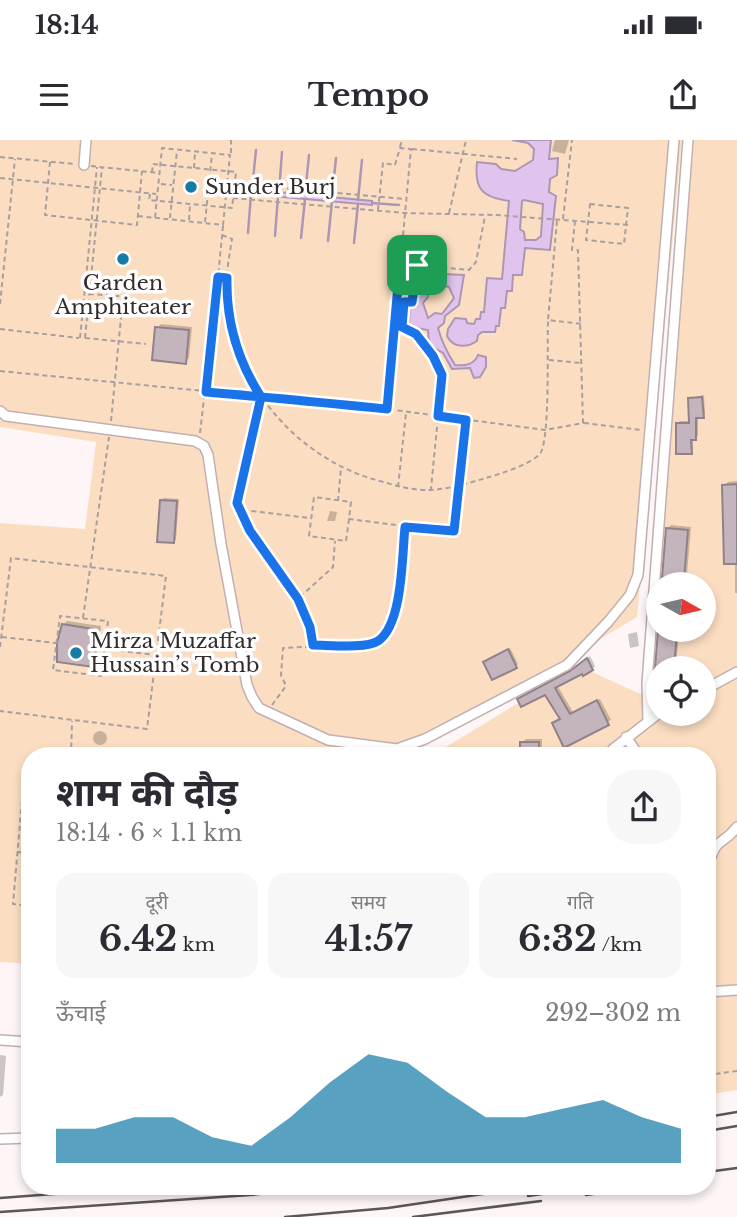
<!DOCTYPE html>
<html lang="hi">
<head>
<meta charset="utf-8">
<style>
	body { margin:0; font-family:"Libre Baskerville","Noto Sans Devanagari",serif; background:#f7f7f7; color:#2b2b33; height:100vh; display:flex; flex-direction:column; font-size:26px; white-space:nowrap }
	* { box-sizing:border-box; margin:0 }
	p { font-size:23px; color:#7c7c81 }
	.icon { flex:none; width:38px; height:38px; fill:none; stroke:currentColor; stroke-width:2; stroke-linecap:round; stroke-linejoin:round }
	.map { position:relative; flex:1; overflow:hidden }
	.side { position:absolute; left:21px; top:607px; width:695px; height:448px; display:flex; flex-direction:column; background:#fff; border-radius:28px; box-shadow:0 4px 10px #0003 }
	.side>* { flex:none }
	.needle { width:46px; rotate:98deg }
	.controls { position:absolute; left:646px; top:432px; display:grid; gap:14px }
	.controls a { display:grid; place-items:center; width:70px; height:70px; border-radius:50%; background:#fff; box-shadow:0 4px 10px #0003; font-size:35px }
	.pin { position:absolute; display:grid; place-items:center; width:60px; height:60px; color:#fff; margin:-30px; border-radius:14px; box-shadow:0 4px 10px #0006 }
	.round { display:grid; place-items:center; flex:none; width:74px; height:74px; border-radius:28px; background:#f7f7f7 }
	.head { display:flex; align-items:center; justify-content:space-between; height:119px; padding:0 35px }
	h1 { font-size:38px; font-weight:700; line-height:52px }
	.figures { display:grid; grid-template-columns:repeat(3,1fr); gap:10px; height:119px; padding:7px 35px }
	.figures div { display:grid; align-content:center; border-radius:18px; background:#f7f7f7; text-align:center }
	.figures b { font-size:35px; font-weight:700 }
	.figures small { font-size:19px; font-weight:400 }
	.figures p { font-size:19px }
	.chart { height:196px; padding:14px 35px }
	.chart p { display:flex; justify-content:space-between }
	.chart svg { width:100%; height:126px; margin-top:7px; fill:#147aa6; opacity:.7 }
	.status { display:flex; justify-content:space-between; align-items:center; height:49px; padding:0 35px; background:#fff; direction:ltr }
	.status svg { height:19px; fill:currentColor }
	header { display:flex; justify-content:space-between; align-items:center; height:91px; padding:0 35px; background:#fff; font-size:32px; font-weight:700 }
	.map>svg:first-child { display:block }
	.green { fill:#fbdec2; fill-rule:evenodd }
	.water { fill:#e1c4ed; stroke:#ad96b3; stroke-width:2; fill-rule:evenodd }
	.shadow { fill:#0003 }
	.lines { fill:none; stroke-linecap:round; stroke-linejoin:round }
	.stream { stroke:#ad96b3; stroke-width:2.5 }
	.building { fill:#c4b4bd; stroke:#91828a; stroke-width:2 }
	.minor-casing { stroke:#c2afb1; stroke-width:12 }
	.path { stroke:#a79fa0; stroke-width:2; stroke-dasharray:5 3.5; stroke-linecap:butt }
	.minor { stroke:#fff; stroke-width:9 }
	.rail { stroke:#5d5556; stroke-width:2.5 }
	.route-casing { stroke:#fff; stroke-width:14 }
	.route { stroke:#1a73e8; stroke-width:9 }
	.poi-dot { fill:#147aa6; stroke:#fff; stroke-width:2.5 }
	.labels { text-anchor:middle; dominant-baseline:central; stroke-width:7; stroke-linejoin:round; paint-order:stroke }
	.poi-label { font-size:21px; fill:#332b2c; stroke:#fff; text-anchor:start }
</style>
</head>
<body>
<div class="status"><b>18:14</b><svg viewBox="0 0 49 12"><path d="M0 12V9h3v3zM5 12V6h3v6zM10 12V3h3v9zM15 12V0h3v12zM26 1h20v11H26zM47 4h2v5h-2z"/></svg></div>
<header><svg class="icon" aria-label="menu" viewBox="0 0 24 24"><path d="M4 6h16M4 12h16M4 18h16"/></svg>Tempo<svg class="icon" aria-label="share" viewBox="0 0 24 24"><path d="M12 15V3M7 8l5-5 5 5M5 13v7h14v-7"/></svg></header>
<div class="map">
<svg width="737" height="1077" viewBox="0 0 737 1077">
	<rect width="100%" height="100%" fill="#fef5f6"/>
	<path class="green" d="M0 0H682L637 477 404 616H30V824L0 822V383L85 389 96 302 0 287Z
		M694 0H737V950L707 955V616H431L579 526 649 558 658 445V490H704V444H658ZM658 528H704V574H658Z"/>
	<path class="water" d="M512 0H551L549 19 558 18 557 35 550 39 549 52 556 56 550 110 525 108 522 135H513L512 151H507L505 168H501L499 186H496L495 192H482L478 195 477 201C467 208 453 208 447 196L448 189 455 178 466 179 467 183 474 184 476 179H480L481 172H484L487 138 502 139 509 61C482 57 474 49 477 22L496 24 501 29 515 31 533 20 534 9 528 3ZM524 60 543 64 541 96 536 100H525L524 92 520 89 522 61Z
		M237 48 372 61V65L237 53Z
		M420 133 464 135 459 165 445 176 444 183 438 188C442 203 448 214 455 225 465 226 474 225 478 215L486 217V227L480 237 474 238 470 228 452 229 443 213 429 205 428 190 410 187 409 184 410 166H417ZM433 144 449 147 454 158 442 174 435 173 428 178 423 163 428 157 426 148Z"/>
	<path class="shadow" d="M555 0H569L565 14 552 11Z
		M189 40 198 41 196 51 187 50Z
		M161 184 192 187 189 218 185 222 157 188Z
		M704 255 705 274 698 276V296L693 299V310L691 312 678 283 680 281H691L690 258Z
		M737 341V422L724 346 728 342Z
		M164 358 179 359 176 399 174 402 161 360Z
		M330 371 337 372 335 381H327Z
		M671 385 691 387 687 434 683 438 667 389Z
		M737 424V453H735V425Z
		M67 481 101 486 96 522 93 526 63 485Z
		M661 490H679L676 528H658L657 533Z
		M637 492 639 506 630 508 628 494Z
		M510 508 518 524 516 526 485 522Z
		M590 516 595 526 592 529 583 531 557 545 573 572 600 559 611 580 565 605 561 579 546 553Z
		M93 598a7 7 0 1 1 14 0a7 7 0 1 1-14 0Z
		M526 599H542V616H521L522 602Z
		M0 915 6 916 3 955 0 957Z"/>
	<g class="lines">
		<path class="stream" d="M252 50 256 10
			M279 52 282 12
			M305 55 309 15
			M332 57 336 18
			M358 60 362 20
			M372 63 399 65
			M248 93 251 54
			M275 96 278 56
			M301 98 305 59
			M328 101 332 61
			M354 103 358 64"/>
	</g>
	<path class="building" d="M155 187 189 190 186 224 152 220Z
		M702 257 704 278H696V300H691L692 314H676V283H689L688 258Z
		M737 344V424H724L722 345Z
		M160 360 177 361 174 403 157 402Z
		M666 388 688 390 684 440 662 438Z
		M62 484 99 490 93 527 57 522V503Z
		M658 490 677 492 674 528H655Z
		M508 509 517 528 492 540 483 522Z
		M587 518 593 530 583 536 582 534 555 548 570 574 597 560 609 585 564 608 552 583 560 579 545 555 521 567 517 559 570 531Z
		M520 602H539V616H520Z"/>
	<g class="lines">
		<g class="minor-casing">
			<path id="minor" d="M84 25 86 0
				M0 271 6 276 195 301 204 306 208 315 221 404 247 545 252 557 259 568 328 600 397 609 425 599 567 525 608 482 630 455 638 435 674 0
				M704 550 737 532
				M648 580 647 543 688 0
				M626 597 639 616
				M608 616 613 609 658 574
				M707 727C711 719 712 710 718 704 727 697 729 697 737 687
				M707 852 737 850
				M0 900 30 902
				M0 999 30 998"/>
		</g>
		<path class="path" d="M400 7 402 0
			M412 9 517 19
			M231 13V0
			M0 17 75 24
			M50 22 45 75 137 85 142 31
			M91 26 159 33
			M194 28 195 13
			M0 38 156 54
			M161 44 172 45
			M236 44 404 59
			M211 48 226 50
			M150 54 149 60 232 68 236 32 153 24 152 32
			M233 58 404 73 496 75 629 85
			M590 64 628 68 624 104 586 100Z
			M378 70 383 23 395 25 400 8 411 9 387 268
			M449 73 466 0
			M138 76 223 85 230 15 162 8 155 78
			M170 78 177 11
			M563 79 572 0
			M189 80 190 65
			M557 81 548 180 582 184
			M205 82 212 14
			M223 86 218 137 227 138
			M222 95 232 99C229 118 225 137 227 157 232 240 291 312 369 338 388 343 407 350 426 350 447 350 469 343 489 337 500 334 535 323 541 312 550 294 547 206 548 180
			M400 123 469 130 476 122 485 76
			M417 125 412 162H404L402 187 416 194 433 216 442 235 431 349
			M89 154 130 157
			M0 164 15 19
			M0 189 79 198
			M80 198 97 27
			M85 198 102 27
			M85 198 146 204
			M549 220 581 223
			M0 231 387 269 545 290 583 283 578 110H572L575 81
			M260 258 237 363 250 391 298 459 310 487 313 505
			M111 281 123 157
			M584 283 641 290
			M200 293 218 137
			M398 347 406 273
			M338 361 341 328
			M243 370 310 378
			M349 379 346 401 309 396 314 357 351 362 349 379 404 386
			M300 457 333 427 335 401
			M83 478 109 297
			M2 497 56 503
			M0 507 11 418 166 436 147 589 0 571
			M105 509 101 536 53 530 60 476 108 481 105 509 155 515
			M272 565 286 546 281 535 283 508 365 504C375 502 382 499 388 490 402 470 402 412 405 387L454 391 466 281
			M71 616 72 581
			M30 661 22 660 13 764 30 766
			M18 712 30 713
			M707 935 737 931"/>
		<use href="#minor" class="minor"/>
		<path class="rail" d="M707 977 737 972
			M707 991 737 986
			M707 1032 737 1028
			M586 1055 649 1046
			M528 1056 598 1046
			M0 1058 161 1046
			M0 1072 250 1055 339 1046
			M285 1077 388 1068 538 1046
			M413 1077 541 1061"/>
	</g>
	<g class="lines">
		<g class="route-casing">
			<path id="route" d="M417 125 400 123 387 269C326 263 266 257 206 252L218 137 227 138C226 180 238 221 261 257L237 363 250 391 298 459 310 487 313 505C329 505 366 509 378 501 403 484 402 415 405 387L454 391 466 280 438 276 442 235 433 216 416 194 402 187 404 162H412L417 125"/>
		</g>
		<use href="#route" class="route"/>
	</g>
	<g class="poi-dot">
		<circle cx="191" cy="47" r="7"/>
		<circle cx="123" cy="119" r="7"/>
		<circle cx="76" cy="513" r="7"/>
	</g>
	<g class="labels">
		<g class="poi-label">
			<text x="205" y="47">Sunder Burj</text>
			<text x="123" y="143" text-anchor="middle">Garden<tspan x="123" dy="24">Amphiteater</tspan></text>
			<text x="90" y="501">Mirza Muzaffar<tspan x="90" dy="24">Hussain’s Tomb</tspan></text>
		</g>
	</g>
</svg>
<div class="controls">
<a><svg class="needle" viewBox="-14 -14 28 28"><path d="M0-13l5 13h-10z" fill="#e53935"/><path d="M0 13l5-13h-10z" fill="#7c7c81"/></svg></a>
<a><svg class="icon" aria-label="locate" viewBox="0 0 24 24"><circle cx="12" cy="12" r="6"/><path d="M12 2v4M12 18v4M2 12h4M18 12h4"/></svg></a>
</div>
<div class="pin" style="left:417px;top:125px;background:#1e9e55"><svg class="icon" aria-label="arrive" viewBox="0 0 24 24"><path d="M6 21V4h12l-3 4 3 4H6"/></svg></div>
<section class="side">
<div class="head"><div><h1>शाम की दौड़</h1><p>18:14 · 6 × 1.1 km</p></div><a class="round"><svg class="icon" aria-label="share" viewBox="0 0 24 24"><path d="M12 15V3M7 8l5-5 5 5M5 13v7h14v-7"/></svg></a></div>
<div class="figures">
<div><p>दूरी</p><b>6.42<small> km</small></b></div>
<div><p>समय</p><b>41:57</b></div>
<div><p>गति</p><b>6:32<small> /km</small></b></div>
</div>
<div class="chart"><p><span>ऊँचाई</span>292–302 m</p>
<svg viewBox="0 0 160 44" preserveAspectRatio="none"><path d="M0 44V32L10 32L20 28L30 28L40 35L50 38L60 28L70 16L80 6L90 9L100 19L110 28L120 28L130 25L140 22L150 28L160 32V44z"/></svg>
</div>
</section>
</div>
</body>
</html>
